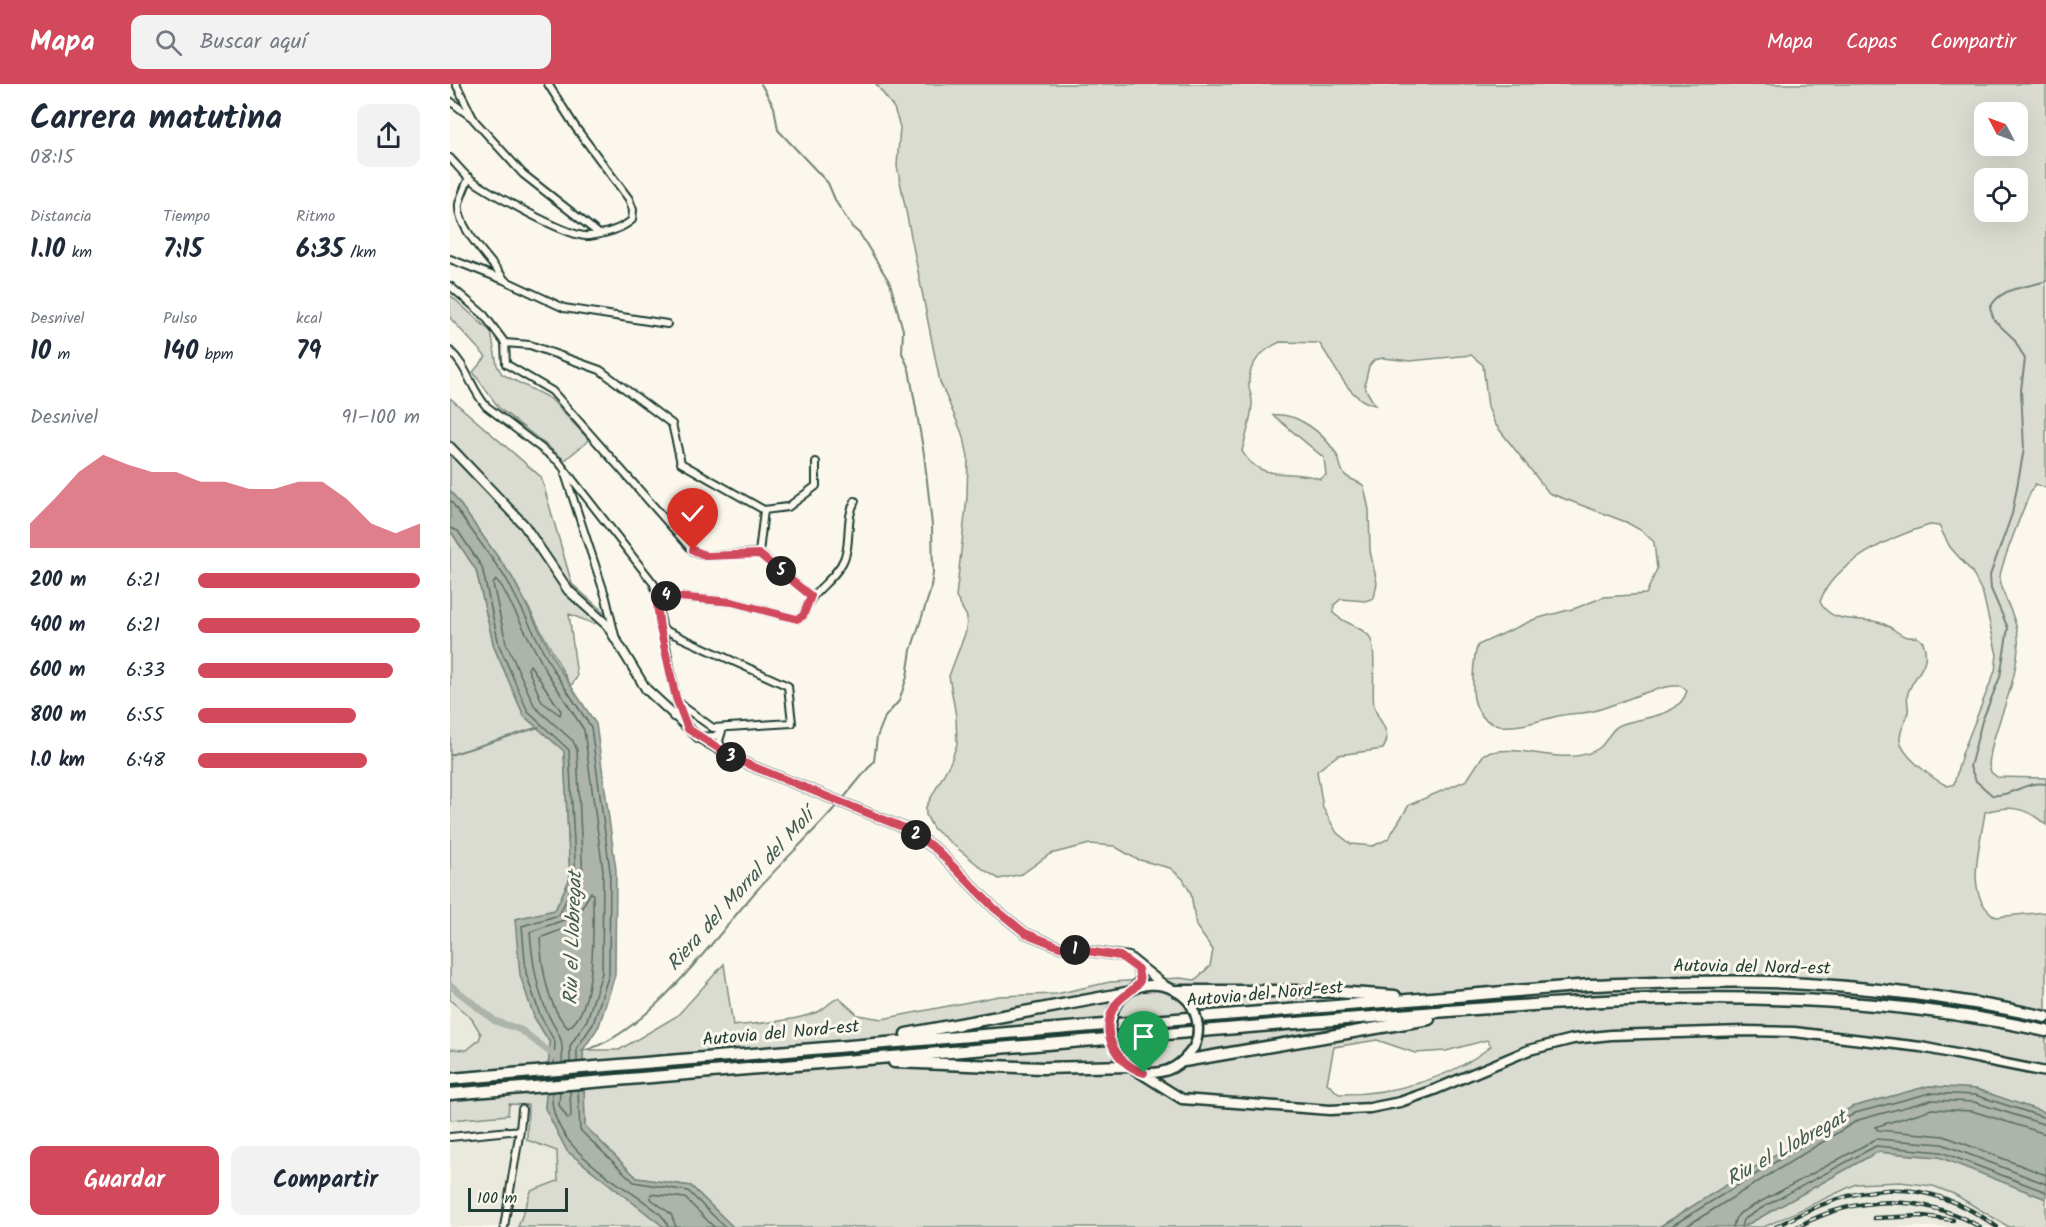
<!DOCTYPE html>
<html lang="es">
<head>
<meta charset="utf-8">
<style>
	body { margin:0; font-family:Kalam,sans-serif; background:#f2f2f3; color:#1f2937; height:100vh; display:flex; flex-direction:column; font-size:22px; white-space:nowrap }
	* { box-sizing:border-box; margin:0 }
	p { font-size:20px; color:#747a83 }
	.icon { flex:none; width:33px; height:33px; fill:none; stroke:currentColor; stroke-width:2; stroke-linecap:round; stroke-linejoin:round }
	.map { position:relative; flex:1; overflow:hidden }
	.details { display:flex; flex-direction:column; background:#fff; width:450px }
	.details>* { flex:none }
	.needle { width:39px; rotate:311deg }
	.fabs { position:absolute; left:1524px; top:18px; display:grid; gap:12px }
	.fabs a { display:grid; place-items:center; width:54px; height:54px; border-radius:12px; background:#fff; box-shadow:0 6px 24px #0002; font-size:30px }
	.scale { position:absolute; left:18px; bottom:15px; width:100px; box-sizing:border-box; padding-left:6px; border:3px solid #1f3d34; border-top:0; font-size:16px; line-height:21px; white-space:nowrap; color:#1f3d34; -webkit-text-stroke:4px #fbf7ec; paint-order:stroke }
	.pin { position:absolute; display:grid; place-items:center; width:51px; height:51px; color:#fff; margin:-62px -26px; border-radius:50% 50% 50% 0; rotate:-45deg; box-shadow:0 0 6px #0007 }
	.pin .icon { rotate:45deg }
	.km { position:absolute; width:30px; height:30px; margin:-15px; border-radius:50%; background:#222; color:#fff; font-size:16px; line-height:30px; text-align:center }
	.round { display:grid; place-items:center; flex:none; width:63px; height:63px; border-radius:12px; background:#f2f2f3 }
	.head { display:flex; align-items:center; justify-content:space-between; height:102px; padding:0 30px }
	h1 { font-size:33px; font-weight:600; line-height:45px }
	.stats { display:grid; grid-template-columns:repeat(3,1fr); gap:9px; height:102px; padding:6px 30px }
	.stats div { display:grid; align-content:center }
	.stats b { font-size:26px; font-weight:600 }
	.stats small { font-size:16px; font-weight:400 }
	.stats p { font-size:16px }
	.chart { height:168px; padding:12px 30px }
	.chart p { display:flex; justify-content:space-between }
	.chart svg { width:100%; height:108px; margin-top:6px; fill:#d1495b; opacity:.7 }
	.cta { display:flex; gap:12px; margin-top:auto; padding:12px 30px }
	.cta a { flex:1; height:69px; border-radius:12px; background:#d1495b; color:#fff; font-size:24px; font-weight:600; line-height:69px; text-align:center }
	.cta a+a { background:#f2f2f3; color:#1f2937 }
	ul { padding:0 30px; list-style:none; font-size:20px }
	li { display:grid; grid-template-columns:96px 72px 1fr; align-items:center; height:45px }
	li i { height:15px; border-radius:8px; background:#d1495b }
	header { display:flex; align-items:center; gap:36px; box-sizing:border-box; height:84px; padding:0 30px; background:#d1495b; color:#fff }
	header strong { font-size:28px }
	nav { display:flex; gap:33px; margin-inline-start:auto; font-size:21px }
	.search { width:420px; height:54px; background:#f2f2f3; display:flex; align-items:center; gap:15px; box-sizing:border-box; padding:0 21px; border-radius:12px; color:#747a83; font-size:22px }
	main { display:flex; flex:1; min-height:0 }
	.map>svg:first-child { display:block }
	.built { fill:#eae9de }
	.green { fill:#dbdcd1; stroke:#7d8c82; stroke-width:1.5; fill-rule:evenodd }
	.water { fill:#adb4aa; stroke:#74847b; stroke-width:1.5 }
	.lines { fill:none; stroke-linecap:round; stroke-linejoin:round }
	.shore { stroke:#586d63; stroke-width:1.5 }
	.stream { stroke:#74847b; stroke-width:2 }
	.canal { stroke:#adb4aa; stroke-width:7 }
	.minor-casing { stroke:#1f3d34; stroke-width:10 }
	.tertiary-casing { stroke:#1f3d34; stroke-width:12 }
	.secondary-casing { stroke:#1f3d34; stroke-width:13 }
	.motorway-casing { stroke:#1f3d34; stroke-width:15 }
	.minor { stroke:#fbf7ec; stroke-width:6 }
	.tertiary { stroke:#fbf7ec; stroke-width:8 }
	.secondary { stroke:#fbf7ec; stroke-width:8 }
	.motorway { stroke:#fbf7ec; stroke-width:10 }
	.rail-casing { stroke:#1f3d34; stroke-width:4.5 }
	.rail { stroke:#fbf7ec; stroke-width:2; stroke-dasharray:7; stroke-linecap:butt }
	.secondary-bridge-casing { stroke:#1f3d34; stroke-width:13; stroke-linecap:butt }
	.secondary-bridge { stroke:#fbf7ec; stroke-width:8 }
	.route-casing { stroke:#fff; stroke-width:12 }
	.route { stroke:#d1495b; stroke-width:8 }
	.labels { text-anchor:middle; dominant-baseline:central; stroke-width:6; stroke-linejoin:round; paint-order:stroke }
	.street-label { font-size:18px; fill:#1f3d34; stroke:#fbf7ec }
	.water-label { font-size:20px; font-style:italic; fill:#425b52; stroke:#fbf7ec }
</style>
</head>
<body>
<header>
<strong>Mapa</strong>
<div class="search"><svg class="icon" aria-label="search" viewBox="0 0 24 24"><circle cx="10" cy="10" r="6"/><path d="M15 15l6 6"/></svg>Buscar aquí</div>
<nav><a>Mapa</a><a>Capas</a><a>Compartir</a></nav>
</header>
<main>
<section class="details">
<div class="head"><div><h1>Carrera matutina</h1><p>08:15</p></div><a class="round"><svg class="icon" aria-label="share" viewBox="0 0 24 24"><path d="M12 15V3M7 8l5-5 5 5M5 13v7h14v-7"/></svg></a></div>
<div class="stats">
<div><p>Distancia</p><b>1.10<small> km</small></b></div>
<div><p>Tiempo</p><b>7:15</b></div>
<div><p>Ritmo</p><b>6:35<small> /km</small></b></div>
</div>
<div class="stats">
<div><p>Desnivel</p><b>10<small> m</small></b></div>
<div><p>Pulso</p><b>140<small> bpm</small></b></div>
<div><p>kcal</p><b>79</b></div>
</div>
<div class="chart"><p><span>Desnivel</span>91–100 m</p>
<svg viewBox="0 0 160 44" preserveAspectRatio="none"><path d="M0 44V34L10 24L20 13L30 6L40 10L50 13L60 13L70 17L80 17L90 20L100 20L110 17L120 17L130 24L140 34L150 38L160 34V44z"/></svg>
</div>
<ul>
<li><b>200 m</b>6:21<i style="width:100%"></i></li>
<li><b>400 m</b>6:21<i style="width:100%"></i></li>
<li><b>600 m</b>6:33<i style="width:88%"></i></li>
<li><b>800 m</b>6:55<i style="width:71%"></i></li>
<li><b>1.0 km</b>6:48<i style="width:76%"></i></li>
</ul>
<div class="cta"><a>Guardar</a><a>Compartir</a></div>
</section>
<div class="map">
<svg width="1596" height="1143" viewBox="0 0 1596 1143">
	<rect width="100%" height="100%" fill="#fbf7ec"/>
	<filter id="ink" filterUnits="userSpaceOnUse"><feTurbulence type="fractalNoise" baseFrequency=".0167" numOctaves="2"/><feDisplacementMap in="SourceGraphic" scale="12" xChannelSelector="R" yChannelSelector="G"/><feConvolveMatrix kernelMatrix="1 2 1 2 8 2 1 2 1" color-interpolation-filters="sRGB"/></filter>
	<g filter="url(#ink)">
		<path class="built" d="M0 916 22 934 31 950 29 956 17 967 0 965Z
			M59 1019 78 1021V1055L107 1066 108 1097 81 1107 68 1143H0V1036L58 1031Z
			M1450 1098 1483 1102 1504 1110 1559 1143H1314L1406 1100Z"/>
		<path class="green" d="M426 0H1596V404L1585 400C1579 408 1549 486 1550 494 1552 511 1562 526 1566 542 1570 554 1568 567 1566 579 1562 613 1542 646 1539 681L1541 688 1547 693 1596 694V741C1576 723 1560 721 1535 728 1531 760 1512 812 1546 833L1596 828V1029L1526 1005 1479 1002 1402 1023 1209 1143H283L241 1102 187 1094 135 1042 133 966H169L227 932 274 880 283 942C310 939 339 938 365 929 375 926 379 917 389 914L408 931 432 935 549 912 606 910 660 898 730 894 745 896 760 882 763 866 746 842 741 810 733 795 720 784 686 775 664 762 640 760 600 770 572 790 549 795 534 786 483 744 476 731V723L501 677 507 660 506 632 499 592 516 547 517 533 506 513 517 413 518 373 514 354 490 298 447 82 450 43 444 24ZM1534 28H1568V62H1534ZM1534 94H1568V128H1534ZM830 258 869 259C885 280 897 316 925 321L916 306 915 299 919 282 924 276 933 274 960 277 1021 271 1033 281 1038 323 1045 340 1099 409 1176 438 1192 447 1204 458 1207 485 1196 510 1154 513 1126 524 1085 535 1028 561C1023 571 1022 604 1024 615 1034 658 1079 639 1108 632 1120 629 1133 630 1144 627 1170 620 1196 605 1223 602H1231L1237 607C1228 635 1192 632 1170 641 1153 649 1162 667 1126 672 1095 675 1065 660 1034 670L1017 696 959 721 938 755 923 762 901 760 887 749 873 724 867 687 888 671 933 665C944 648 928 638 924 622 921 607 928 563 919 552 910 542 893 539 883 529L884 521 891 515 915 517 924 514 927 499 920 467 919 426 914 402C909 397 899 396 894 390 890 384 890 375 885 368 873 349 847 328 823 331L874 374 876 391 870 395C842 384 810 400 792 367 796 352 801 337 802 320 803 314 799 308 799 302 797 281 812 266 830 258ZM1480 441 1489 442 1500 463 1522 488 1533 510 1547 571 1545 587 1512 670 1504 700 1498 702C1484 696 1449 670 1450 654 1450 645 1457 637 1458 628 1459 622 1456 615 1458 609 1464 590 1482 582 1473 558L1467 553C1450 555 1448 546 1434 540 1413 531 1383 543 1370 518 1382 479 1445 451 1480 441ZM927 956 965 969 996 967 1037 956 1041 962C1001 995 941 1011 889 1010L877 999 884 963Z
			M0 211 41 248 47 281 52 290 101 315 139 356 115 376 49 324 23 288 36 273 0 234Z
			M0 314 91 393 122 500 156 530 144 540 119 530 127 593 121 602 62 493 0 406Z
			M0 446 26 486 44 563 74 632 114 667 120 794 105 826 65 835 84 933 100 959 95 1024 117 1067 214 1143H68L81 1107 108 1097 107 1067 77 1056 78 1021 59 1020 58 1031 0 1036V965L17 966 29 956 31 950 22 935 0 916Z
			M1427 1068 1489 1073 1596 1115V1143H1559L1504 1110 1483 1102 1450 1098 1406 1100 1314 1143H1293Z"/>
		<path class="water" d="M0 406 62 493 107 581 146 640 166 786 165 891 149 942 133 966 135 1042 187 1094 241 1102 283 1143H214L117 1067 95 1024 100 959 84 933 70 891 65 835 105 826 120 794 114 667 74 632 44 563 26 486 0 446Z
			M1479 1002 1526 1005 1596 1029V1115L1489 1073 1427 1068 1293 1143H1209L1402 1023Z"/>
		<g class="lines">
			<path class="shore" d="M0 416 57 496 102 584 141 643 160 787 159 890 143 940 127 964V978
				M0 444 8 447 32 483 49 561 78 628 119 666 126 795 109 831 72 842 76 889 90 931 105 958 104 980
				M80 581 111 627 110 631 92 618 78 585Z
				M141 808 143 811C143 841 147 927 118 944 97 922 92 884 90 854L121 842Z
				M112 979C114 949 107 951 96 926 86 901 82 875 80 848L114 836 133 796 127 666 123 657 85 623 56 559 43 500 46 496 51 501 96 587 134 646 153 787 152 889 137 936 120 962V978
				M128 1007 130 1046 184 1098 238 1107 275 1143
				M110 1008 109 1021 118 1035 121 1033 120 1007
				M102 1009C98 1080 215 1115 218 1143
				M1596 1050 1522 1027 1482 1025 1425 1043 1428 1046 1494 1052 1596 1091
				M226 1143 221 1130 201 1115V1110L235 1114 264 1143
				M1220 1143 1405 1029 1480 1009 1525 1011 1596 1034
				M1235 1143 1408 1036 1481 1016 1524 1018 1596 1041
				M1283 1143 1285 1135 1290 1129 1426 1055 1492 1060 1596 1100
				M1291 1143 1293 1136 1315 1122 1426 1062 1491 1068 1596 1108"/>
			<path class="stream" d="M311 0 324 23 328 46 378 99 386 118 402 143 410 150 440 199 453 246 452 269 459 285 474 370 482 441 483 489 480 508 461 566 457 593 449 617 435 633 427 653 424 677 392 716
				M1596 197C1577 204 1551 202 1540 224L1544 236 1564 255 1575 275 1571 306 1574 365 1562 430 1540 491 1541 505 1558 544 1550 593 1532 637 1520 683 1526 697 1542 711C1562 713 1576 696 1596 700
				M0 671 89 643
				M132 967C196 952 263 856 307 806 333 777 362 750 388 720"/>
			<path class="canal" d="M0 901 45 937 71 946 106 973"/>
			<g class="minor-casing">
				<path id="minor" d="M6 0 24 36 73 90 148 149
					M0 17 24 35
					M0 74C6 80 12 88 19 94 37 107 120 155 139 152 154 150 170 146 182 136L183 126 179 115 126 44 98 0
					M19 93C16 102 11 111 9 120 6 143 40 175 54 195
					M0 175 54 196 114 224 217 240
					M0 202 34 231 55 259 80 261 150 286 222 340 231 379 314 426 338 423 366 402V378
					M55 259 56 280 102 307 243 467 257 472 309 469
					M0 267C17 282 21 305 36 322L108 377 204 500 226 614 228 625 223 633
					M115 390 156 514 165 552
					M314 426 309 469 361 512
					M206 511 282 518 347 535 353 532C361 506 378 502 391 481 403 462 394 437 405 417
					M210 544 338 602 342 639 263 644 231 621
					M231 620 238 645
					M272 647 269 657 273 668
					M248 653 265 652 274 644
					M0 1053 70 1046 72 1025
					M54 1143 70 1046"/>
			</g>
			<g class="tertiary-casing">
				<path id="tertiary" d="M0 363 74 441 118 506 157 541 196 605 248 653 287 676 457 745 487 766 544 824 575 849 610 863 679 873 714 901
					M682 879 688 885 690 894 684 904"/>
			</g>
			<g class="secondary-casing">
				<path id="secondary" d="M664 924C682 894 718 894 740 919
					M676 980 732 1015 880 1026 920 1024 950 1018 984 1006 1079 966 1123 955 1161 951 1294 947 1344 948 1471 963 1596 988
					M695 989C718 990 731 982 744 963"/>
			</g>
			<g class="motorway-casing">
				<path id="motorway" d="M727 907H871L945 912
					M456 950 676 909
					M734 977 979 935
					M444 978 593 984 679 982
					M0 995 1139 901C1200 899 1261 896 1321 898 1413 902 1506 913 1596 933
					M0 1010C286 988 572 960 859 938 1109 919 1347 892 1596 947"/>
			</g>
			<use href="#minor" class="minor"/>
			<use href="#tertiary" class="tertiary"/>
			<use href="#secondary" class="secondary"/>
			<use href="#motorway" class="motorway"/>
			<g class="rail-casing">
				<path id="rail" d="M1424 1134 1473 1132 1503 1136
					M1326 1143C1403 1099 1472 1088 1547 1143
					M1347 1143C1406 1111 1471 1109 1530 1143"/>
			</g>
			<use href="#rail" class="rail"/>
			<g class="secondary-bridge-casing">
				<path id="secondary-bridge" d="M740 919C748 933 751 948 744 963
					M664 924 659 947 669 972"/>
			</g>
			<use href="#secondary-bridge" class="secondary-bridge"/>
		</g>
	</g>
	<g class="lines" filter="url(#ink)">
		<g class="route-casing">
			<path id="route" d="M243 466 257 472 309 470 361 512 353 532 347 535 282 518 206 511 210 544 226 614 238 645 287 676 457 745 487 766 544 824 575 849 610 863 670 872 688 885 690 897C684 907 673 911 666 920 648 948 665 979 694 989"/>
		</g>
		<use href="#route" class="route"/>
	</g>
	<g class="labels">
		<g class="street-label">
			<text transform="translate(1302 884) rotate(1)">Autovia del Nord-est</text>
			<text transform="translate(815 911) rotate(-5)">Autovia del Nord-est</text>
			<text transform="translate(331 950) rotate(-5)">Autovia del Nord-est</text>
		</g>
		<g class="water-label">
			<text transform="translate(291 807) rotate(-48)">Riera del Morral del Molí</text>
			<text transform="translate(124 854) rotate(-88)">Riu el Llobregat</text>
			<text transform="translate(1337 1065) rotate(-29)">Riu el Llobregat</text>
		</g>
	</g>
</svg>
<div class="fabs">
<a><svg class="needle" viewBox="-14 -14 28 28"><path d="M0-13l5 13h-10z" fill="#e53935"/><path d="M0 13l5-13h-10z" fill="#747a83"/></svg></a>
<a><svg class="icon" aria-label="locate" viewBox="0 0 24 24"><circle cx="12" cy="12" r="6"/><path d="M12 2v4M12 18v4M2 12h4M18 12h4"/></svg></a>
</div>
<div class="scale">100 m</div>
<div class="pin" style="left:694px;top:989px;background:#1e9e55"><svg class="icon" aria-label="arrive" viewBox="0 0 24 24"><path d="M6 21V4h12l-3 4 3 4H6"/></svg></div>
<div class="pin" style="left:243px;top:466px;background:#d93025"><svg class="icon" aria-label="check" viewBox="0 0 24 24"><path d="M5 12l5 5 9-10"/></svg></div>
<b class="km" style="left:625px;top:866px">1</b>
<b class="km" style="left:466px;top:751px">2</b>
<b class="km" style="left:281px;top:673px">3</b>
<b class="km" style="left:216px;top:512px">4</b>
<b class="km" style="left:331px;top:487px">5</b>
</div>
</main>
</body>
</html>
